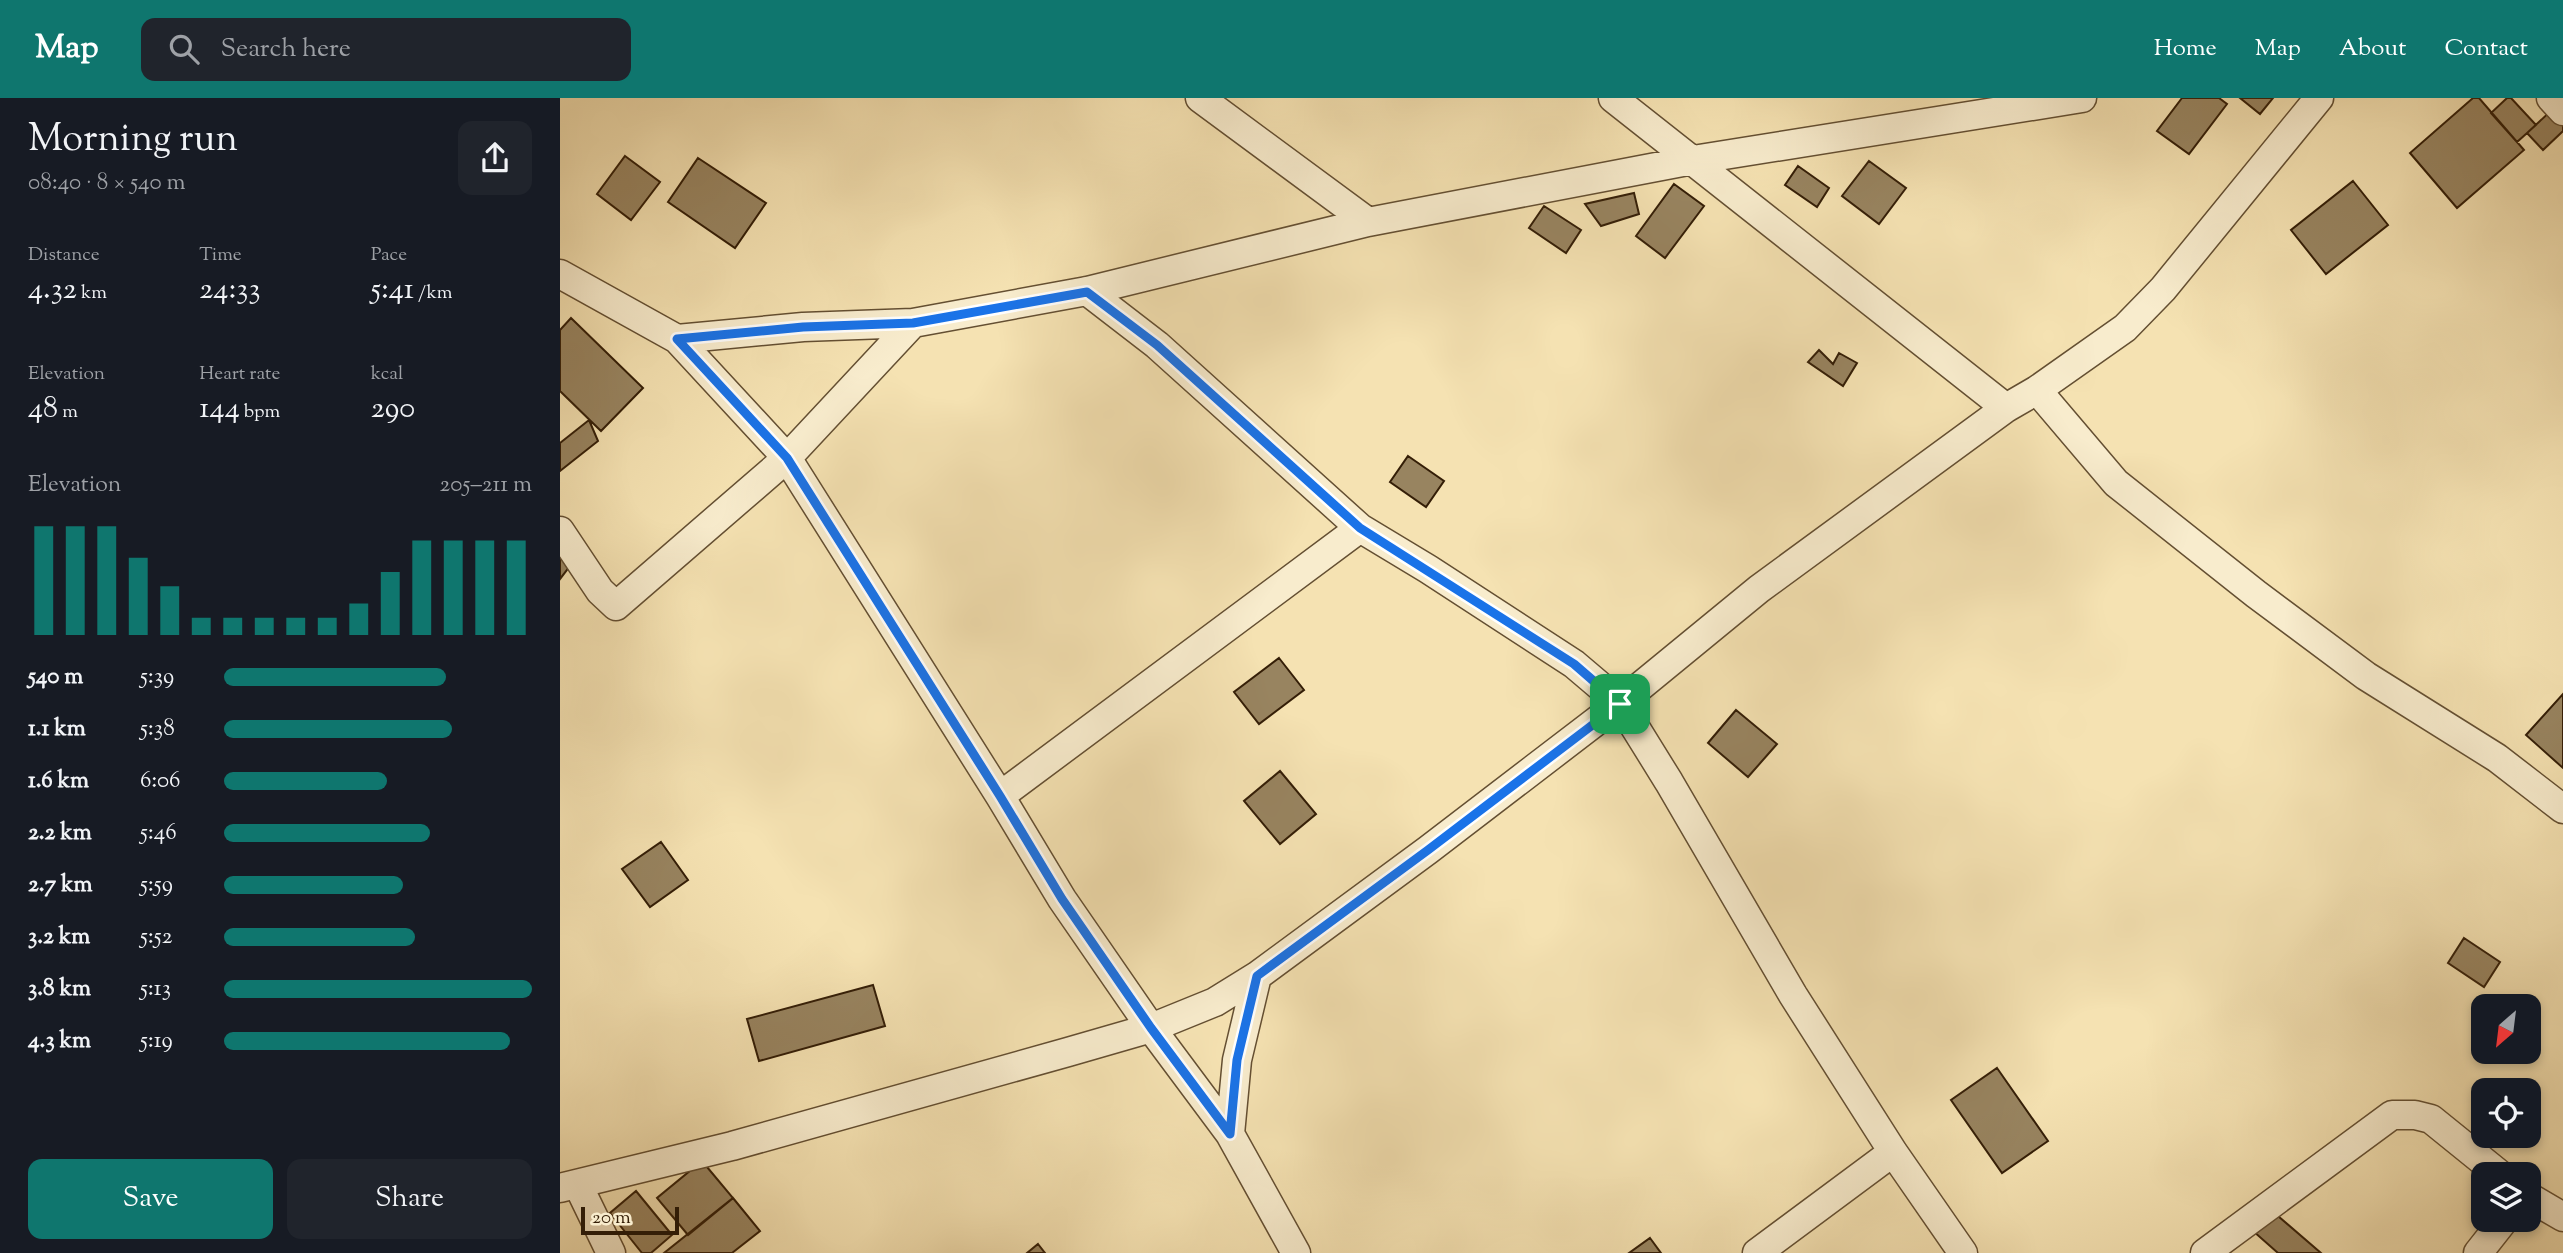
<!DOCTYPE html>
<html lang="en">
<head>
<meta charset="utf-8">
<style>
	body { margin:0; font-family:"Sorts Mill Goudy",serif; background:#20242c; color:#f1f3f6; height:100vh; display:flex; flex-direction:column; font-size:26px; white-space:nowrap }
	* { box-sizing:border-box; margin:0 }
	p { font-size:23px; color:#9ea1a6 }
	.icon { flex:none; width:38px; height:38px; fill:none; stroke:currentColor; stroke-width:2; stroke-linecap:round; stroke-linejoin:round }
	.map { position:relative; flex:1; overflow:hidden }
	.drawer { display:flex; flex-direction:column; background:#171b24; width:560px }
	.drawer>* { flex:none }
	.needle { width:46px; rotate:208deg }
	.fabs { position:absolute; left:1911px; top:896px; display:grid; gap:14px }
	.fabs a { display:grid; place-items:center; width:70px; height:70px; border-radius:14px; background:#171b24; box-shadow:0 4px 10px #0003; font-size:35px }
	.scale { position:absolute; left:21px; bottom:18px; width:98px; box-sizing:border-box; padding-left:7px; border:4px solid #341e07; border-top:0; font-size:19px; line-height:24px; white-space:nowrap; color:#341e07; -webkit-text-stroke:5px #f8eccd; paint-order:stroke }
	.pin { position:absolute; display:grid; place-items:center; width:60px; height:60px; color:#fff; margin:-30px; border-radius:14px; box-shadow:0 4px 10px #0006 }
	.round { display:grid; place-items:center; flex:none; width:74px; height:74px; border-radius:14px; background:#20242c }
	.head { display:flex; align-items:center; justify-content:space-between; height:119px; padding:0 28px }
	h1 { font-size:38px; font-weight:600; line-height:52px }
	.metrics { display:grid; grid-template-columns:repeat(3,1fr); gap:10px; height:119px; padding:7px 28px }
	.metrics div { display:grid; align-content:center }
	.metrics b { font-size:30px; font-weight:600 }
	.metrics small { font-size:19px; font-weight:400 }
	.metrics p { font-size:19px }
	.chart { height:196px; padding:14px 28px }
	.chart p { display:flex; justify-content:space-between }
	.chart svg { width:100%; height:126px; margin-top:7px; stroke:#0f766e; stroke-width:6 }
	.button { display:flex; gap:14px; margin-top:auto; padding:14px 28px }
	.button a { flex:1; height:80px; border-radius:14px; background:#0f766e; color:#fff; font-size:28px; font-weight:600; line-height:80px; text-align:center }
	.button a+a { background:#20242c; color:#f1f3f6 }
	ul { padding:0 28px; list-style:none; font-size:23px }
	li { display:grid; grid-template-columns:112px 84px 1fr; align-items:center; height:52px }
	li i { height:18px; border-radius:9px; background:#0f766e }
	header { display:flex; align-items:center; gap:42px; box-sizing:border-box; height:98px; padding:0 35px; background:#0f766e; color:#fff }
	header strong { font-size:33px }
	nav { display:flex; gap:38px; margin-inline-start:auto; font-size:24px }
	.search { width:490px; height:63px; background:#20242c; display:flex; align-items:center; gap:18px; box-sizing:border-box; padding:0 24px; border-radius:14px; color:#9ea1a6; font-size:26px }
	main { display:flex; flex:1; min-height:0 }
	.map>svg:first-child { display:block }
	.building { fill:#988460; stroke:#341e07; stroke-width:2 }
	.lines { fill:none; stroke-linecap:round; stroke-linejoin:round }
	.minor-casing { stroke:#644f32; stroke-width:31 }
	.minor { stroke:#f8eccd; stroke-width:28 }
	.route-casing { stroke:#fff; stroke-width:14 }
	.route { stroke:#1a73e8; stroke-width:9 }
</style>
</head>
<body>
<header>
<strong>Map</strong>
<div class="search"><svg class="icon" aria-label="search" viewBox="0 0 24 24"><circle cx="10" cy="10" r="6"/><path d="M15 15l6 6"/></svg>Search here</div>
<nav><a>Home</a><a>Map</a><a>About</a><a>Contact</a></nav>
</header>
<main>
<section class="drawer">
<div class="head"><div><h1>Morning run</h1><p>08:40 · 8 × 540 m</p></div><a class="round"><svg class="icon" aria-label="share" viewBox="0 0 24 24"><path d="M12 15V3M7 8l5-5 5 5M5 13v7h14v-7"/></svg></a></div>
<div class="metrics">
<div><p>Distance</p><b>4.32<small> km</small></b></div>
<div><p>Time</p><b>24:33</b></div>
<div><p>Pace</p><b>5:41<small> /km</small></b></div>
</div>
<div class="metrics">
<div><p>Elevation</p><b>48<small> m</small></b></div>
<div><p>Heart rate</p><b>144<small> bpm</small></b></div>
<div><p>kcal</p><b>290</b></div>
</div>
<div class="chart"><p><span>Elevation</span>205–211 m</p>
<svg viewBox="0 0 160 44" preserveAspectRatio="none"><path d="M5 44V6M15 44V6M25 44V6M35 44V17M45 44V27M55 44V38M65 44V38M75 44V38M85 44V38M95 44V38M105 44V33M115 44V22M125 44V11M135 44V11M145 44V11M155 44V11"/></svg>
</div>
<ul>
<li><b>540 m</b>5:39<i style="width:72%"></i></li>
<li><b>1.1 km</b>5:38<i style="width:74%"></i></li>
<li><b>1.6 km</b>6:06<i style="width:53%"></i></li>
<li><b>2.2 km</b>5:46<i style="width:67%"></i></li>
<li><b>2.7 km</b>5:59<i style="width:58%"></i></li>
<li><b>3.2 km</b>5:52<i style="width:62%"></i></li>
<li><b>3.8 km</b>5:13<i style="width:100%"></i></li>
<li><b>4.3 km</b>5:19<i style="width:93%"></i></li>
</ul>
<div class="button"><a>Save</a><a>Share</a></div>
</section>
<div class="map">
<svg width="2003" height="1155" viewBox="0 0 2003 1155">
	<rect width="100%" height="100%" fill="#f5e2b2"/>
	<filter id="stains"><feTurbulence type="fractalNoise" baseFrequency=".00286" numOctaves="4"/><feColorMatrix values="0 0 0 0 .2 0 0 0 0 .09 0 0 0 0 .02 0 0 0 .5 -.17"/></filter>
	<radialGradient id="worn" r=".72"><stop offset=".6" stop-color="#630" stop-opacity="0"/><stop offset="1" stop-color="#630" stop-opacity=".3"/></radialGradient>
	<path class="building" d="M1622 0H1659L1667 6 1629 56 1597 33Z
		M1680 0H1713L1700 16Z
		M1913 0H1919L1964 52 1897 110 1850 55Z
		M1947 0H1951L1976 27 1957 44 1931 15Z
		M1993 11 2003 21V33L1983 52 1967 35Z
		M65 58 100 84 71 122 37 96Z
		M138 60 206 105 175 150 108 104Z
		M1309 63 1346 90 1319 126 1282 98Z
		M1238 68 1269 90 1257 109 1225 87Z
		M1793 83 1828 127 1766 176 1731 132Z
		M1114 86 1144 108 1105 160 1076 138Z
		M1074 95 1079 116 1041 128 1025 106Z
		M984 108 1021 132 1006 155 969 130Z
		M11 220 83 290 41 333 0 293V232Z
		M1259 252 1273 266 1279 255 1297 265 1283 288 1248 264Z
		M29 322 38 343 0 373V345Z
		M848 358 884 383 866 409 830 384Z
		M0 454 13 464 0 481Z
		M719 560 744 592 699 626 674 594Z
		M2003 596V670L1966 637Z
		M1176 612 1217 646 1188 679 1148 645Z
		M720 673 756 716 720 746 684 703Z
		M101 744 128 782 90 809 62 771Z
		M1904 840 1940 864 1924 889 1888 865Z
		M313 887 325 928 199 963 187 921Z
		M1437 970 1488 1043 1442 1075 1391 1002Z
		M142 1063 173 1100 128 1137 97 1100Z
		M76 1093 112 1137 91 1155H82L50 1115Z
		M173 1100 200 1133 172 1155H104Z
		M1711 1112 1761 1155H1718L1693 1133Z
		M1090 1140 1101 1155H1069Z
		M478 1146 485 1155H467Z"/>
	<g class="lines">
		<g class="minor-casing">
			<path id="minor" d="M640 0 808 124
				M1053 0 1446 310
				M1991 0 2003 13
				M0 176 117 241 227 360 440 698 502 801 591 930 670 1036 736 1155
				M527 193 597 247 800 430 868 471 1014 566 1060 605 1109 684 1233 897 1333 1054 1403 1155
				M117 241 243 229 353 225 527 193 808 124 1133 62 1522 0
				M1477 292 1556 385 1696 496 1806 578 1937 660 2003 711
				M0 433 40 493 56 508 227 360 353 225
				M440 698 800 430
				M670 1036 677 962 697 878
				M18 1087 51 1155
				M0 1090 172 1048 508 954 591 930 655 904 697 878 868 752 1060 605 1199 491 1446 310 1477 292 1565 230 1603 191 1759 0
				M1969 1099 2003 1119
				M1197 1155 1333 1054
				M1645 1155 1832 1017H1855L1871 1021 1939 1076
				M1918 1155 1944 1122"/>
		</g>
		<use href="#minor" class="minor"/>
	</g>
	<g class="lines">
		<g class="route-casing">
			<path id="route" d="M527 194 597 247 800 430 1014 566 1060 606 868 752 697 878 677 962 670 1036 591 930 502 801 440 698 227 360 117 241 243 229 353 225Z"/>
		</g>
		<use href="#route" class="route"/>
	</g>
	<rect width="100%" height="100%" filter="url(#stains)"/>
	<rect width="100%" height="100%" fill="url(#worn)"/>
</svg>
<div class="fabs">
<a><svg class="needle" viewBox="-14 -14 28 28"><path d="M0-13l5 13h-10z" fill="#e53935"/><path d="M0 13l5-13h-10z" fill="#9ea1a6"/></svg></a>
<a><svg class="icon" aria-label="locate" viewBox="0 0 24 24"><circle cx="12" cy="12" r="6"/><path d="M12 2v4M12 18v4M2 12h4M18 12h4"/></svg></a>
<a><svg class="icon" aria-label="layers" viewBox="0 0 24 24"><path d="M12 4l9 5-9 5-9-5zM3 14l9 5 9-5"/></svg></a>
</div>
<div class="scale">20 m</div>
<div class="pin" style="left:1060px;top:606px;background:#1e9e55"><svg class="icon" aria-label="arrive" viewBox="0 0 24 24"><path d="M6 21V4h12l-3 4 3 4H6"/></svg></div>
</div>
</main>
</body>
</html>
